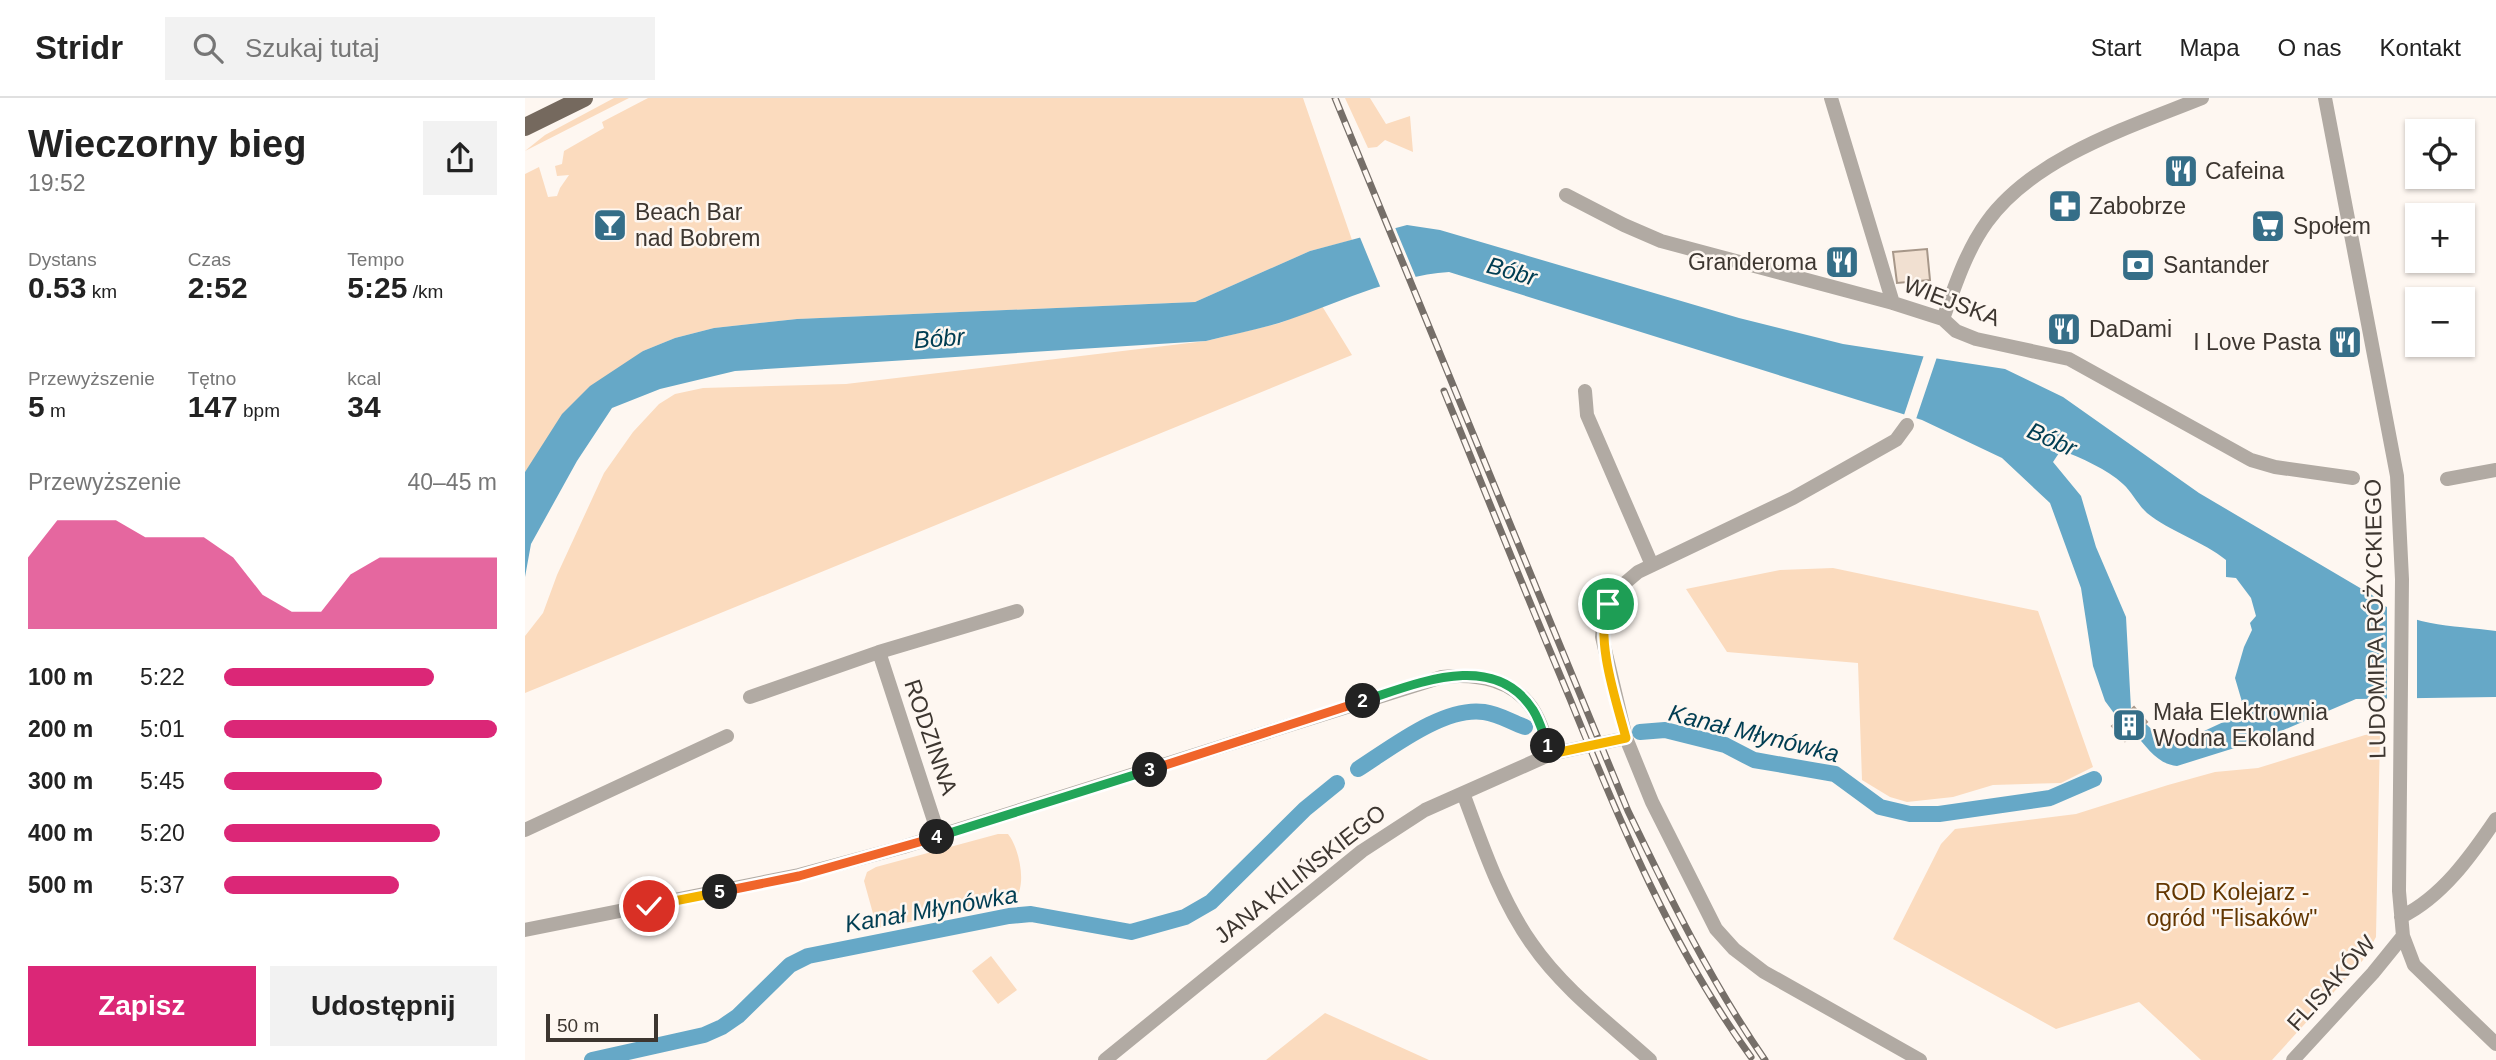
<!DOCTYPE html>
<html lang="pl">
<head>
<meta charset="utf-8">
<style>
	body { margin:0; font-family:Arial,sans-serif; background:#f2f2f2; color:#222; height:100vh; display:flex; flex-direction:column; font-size:26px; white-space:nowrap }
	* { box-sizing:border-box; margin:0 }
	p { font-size:23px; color:#767676 }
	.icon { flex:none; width:38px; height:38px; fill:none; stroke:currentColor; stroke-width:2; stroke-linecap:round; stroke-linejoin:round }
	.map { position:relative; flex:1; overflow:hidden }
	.drawer { display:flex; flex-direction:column; background:#fff; width:525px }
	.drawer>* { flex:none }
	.controls { position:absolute; left:1880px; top:21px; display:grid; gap:14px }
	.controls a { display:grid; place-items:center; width:70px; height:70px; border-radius:0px; background:#fff; box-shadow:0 2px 5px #0004; font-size:35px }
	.scale { position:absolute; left:21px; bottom:18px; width:112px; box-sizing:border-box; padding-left:7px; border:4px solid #3d3630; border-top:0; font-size:19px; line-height:24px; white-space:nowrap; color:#3d3630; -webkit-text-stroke:5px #fef7f1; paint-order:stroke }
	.pin { position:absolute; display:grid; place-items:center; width:60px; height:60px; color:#fff; margin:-30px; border:4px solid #fff; border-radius:50%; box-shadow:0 2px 7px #0007 }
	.km { position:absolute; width:35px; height:35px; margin:-18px; border-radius:50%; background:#222; color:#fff; font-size:19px; line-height:35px; text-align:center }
	.round { display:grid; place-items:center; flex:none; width:74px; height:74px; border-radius:0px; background:#f2f2f2 }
	.overview { display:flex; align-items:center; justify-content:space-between; height:119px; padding:0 28px }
	h1 { font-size:38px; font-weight:800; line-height:52px }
	.metrics { display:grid; grid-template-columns:repeat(3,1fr); gap:10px; height:119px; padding:7px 28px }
	.metrics div { display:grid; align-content:center }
	.metrics b { font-size:30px; font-weight:800 }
	.metrics small { font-size:19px; font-weight:400 }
	.metrics p { font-size:19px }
	.chart { height:196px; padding:14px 28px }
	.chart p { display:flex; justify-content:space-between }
	.chart svg { width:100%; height:126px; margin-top:7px; fill:#db2777; opacity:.7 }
	.button { display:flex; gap:14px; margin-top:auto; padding:14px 28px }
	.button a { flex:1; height:80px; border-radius:0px; background:#db2777; color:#fff; font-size:28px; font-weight:800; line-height:80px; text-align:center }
	.button a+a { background:#f2f2f2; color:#222 }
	ul { padding:0 28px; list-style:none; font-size:23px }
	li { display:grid; grid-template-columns:112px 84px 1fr; align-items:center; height:52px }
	li i { height:18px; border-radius:9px; background:#db2777 }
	header { display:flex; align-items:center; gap:42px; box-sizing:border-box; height:98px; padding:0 35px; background:#fff; border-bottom:2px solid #e0e0e0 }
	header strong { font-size:33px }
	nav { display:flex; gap:38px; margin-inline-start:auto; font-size:24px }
	.search { width:490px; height:63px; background:#f2f2f2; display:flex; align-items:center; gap:18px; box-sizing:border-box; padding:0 24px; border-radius:0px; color:#767676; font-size:26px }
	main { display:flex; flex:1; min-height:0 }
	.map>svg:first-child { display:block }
	.green { fill:#fbdbbe }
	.water { fill:#66a8c7 }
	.pier { fill:#fef7f1 }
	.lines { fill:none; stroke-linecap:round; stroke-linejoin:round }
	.canal { stroke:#66a8c7; stroke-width:16 }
	.building { fill:#f1e0d1; stroke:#a79789; stroke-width:2 }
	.minor { stroke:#b1aaa3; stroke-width:14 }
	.major { stroke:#75695e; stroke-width:18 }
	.rail-casing { stroke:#766f69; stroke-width:7 }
	.rail { stroke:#fef7f1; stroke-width:4.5; stroke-dasharray:13; stroke-linecap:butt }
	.split-1-casing { stroke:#fff; stroke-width:14 }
	.split-2-casing { stroke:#fff; stroke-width:14 }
	.split-3-casing { stroke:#fff; stroke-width:14 }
	.split-4-casing { stroke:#fff; stroke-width:14 }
	.split-5-casing { stroke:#fff; stroke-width:14 }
	.split-6-casing { stroke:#fff; stroke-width:14 }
	.split-1 { stroke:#f5b400; stroke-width:9 }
	.split-2 { stroke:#22a559; stroke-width:9 }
	.split-3 { stroke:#f0652b; stroke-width:9 }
	.split-4 { stroke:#22a559; stroke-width:9 }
	.split-5 { stroke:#f0652b; stroke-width:9 }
	.split-6 { stroke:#f5b400; stroke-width:9 }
	.labels { text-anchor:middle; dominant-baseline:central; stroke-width:5; stroke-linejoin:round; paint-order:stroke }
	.poi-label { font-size:23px; fill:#3d3630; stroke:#fef7f1; text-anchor:start }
	.street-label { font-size:23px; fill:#3d3630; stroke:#fef7f1 }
	.park-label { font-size:23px; fill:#633600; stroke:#fef7f1 }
	.water-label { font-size:24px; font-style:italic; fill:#003d52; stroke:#fef7f1 }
</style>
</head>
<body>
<header>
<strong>Stridr</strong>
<div class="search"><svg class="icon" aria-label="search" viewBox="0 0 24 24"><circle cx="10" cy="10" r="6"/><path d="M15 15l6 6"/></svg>Szukaj tutaj</div>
<nav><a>Start</a><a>Mapa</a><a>O nas</a><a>Kontakt</a></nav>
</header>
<main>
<section class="drawer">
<div class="overview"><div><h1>Wieczorny bieg</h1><p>19:52</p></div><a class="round"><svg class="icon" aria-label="share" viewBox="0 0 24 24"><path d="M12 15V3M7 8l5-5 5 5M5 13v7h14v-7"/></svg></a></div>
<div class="metrics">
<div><p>Dystans</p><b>0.53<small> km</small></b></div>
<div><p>Czas</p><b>2:52</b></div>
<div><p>Tempo</p><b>5:25<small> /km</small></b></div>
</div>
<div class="metrics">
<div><p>Przewyższenie</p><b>5<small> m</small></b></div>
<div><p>Tętno</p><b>147<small> bpm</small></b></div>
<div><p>kcal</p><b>34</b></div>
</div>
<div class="chart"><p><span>Przewyższenie</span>40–45 m</p>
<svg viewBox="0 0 160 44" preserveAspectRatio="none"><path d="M0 44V19L10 6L20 6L30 6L40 12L50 12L60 12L70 19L80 32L90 38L100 38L110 25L120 19L130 19L140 19L150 19L160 19V44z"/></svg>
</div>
<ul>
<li><b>100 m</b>5:22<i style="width:77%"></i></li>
<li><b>200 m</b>5:01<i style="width:100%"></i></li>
<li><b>300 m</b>5:45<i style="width:58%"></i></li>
<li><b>400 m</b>5:20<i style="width:79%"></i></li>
<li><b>500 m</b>5:37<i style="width:64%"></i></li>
</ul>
<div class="button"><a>Zapisz</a><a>Udostępnij</a></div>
</section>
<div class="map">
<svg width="1971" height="962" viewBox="0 0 1971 962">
	<rect width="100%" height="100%" fill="#fef7f1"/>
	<path class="green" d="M89 0H104L0 53 20 37Z
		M123 0H778L827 142 785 153 670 204 272 221 189 230 150 240 118 253 0 374V76L14 69 23 99 32 98 35 90 44 77 32 78 30 68 37 66 39 53 79 30 77 24Z
		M820 0H845L861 26 885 18 888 54 860 42 852 49 843 50Z
		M797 208 827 257 0 595V538L18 515 32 477 79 375 108 334 134 306 150 296 178 290 321 286 681 243 755 225Z
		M1308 470 1513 513 1568 669 1536 685 1468 687 1428 699 1382 704 1365 699 1337 682 1333 565 1202 554 1161 491 1255 472Z
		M1855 635 1851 839 1838 862 1747 962H1676L1614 904 1531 931 1368 841 1416 746 1430 731 1551 716 1643 687 1690 674 1733 670 1840 637Z
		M473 736H483C494 749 503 789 489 802 488 803 480 806 478 807L352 830 339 783 342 774 351 769Z
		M466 858 492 892 473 906 447 873Z
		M800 915 904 962H741Z"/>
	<path class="water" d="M882 127 915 132 1214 220 1318 246 1480 271 1538 299 1674 395 1847 497C1878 529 1928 527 1971 533V599L1831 601 1735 642 1652 668C1632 666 1622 649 1609 635L1621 626 1636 640 1651 646 1720 614 1710 580 1719 549 1727 532 1725 525 1731 518 1726 500 1711 480 1701 479V462C1679 444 1644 433 1622 415 1613 407 1607 394 1598 386 1582 371 1556 360 1536 352L1528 364 1556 398 1571 449 1601 519 1606 611 1594 622 1580 603 1568 568 1556 490 1525 405 1477 360 1397 322 924 174C865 178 810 207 754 225 730 232 705 237 681 243L210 273 135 291 87 310 52 363 6 446 0 479V374L37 316 65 288 118 253 150 240 189 230 272 221 670 204 785 153Z"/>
	<path class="pier" d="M869 127 892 182 857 193 834 137Z
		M1400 254 1413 256 1390 324 1378 320Z
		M1862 507 1892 518V603H1862Z"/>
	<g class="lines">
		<path class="canal" d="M1115 634 1140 632 1200 647 1229 662 1310 676 1355 709 1385 716H1414L1525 700 1569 681
			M833 671C866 650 919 608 959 614 974 616 986 624 1000 629
			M67 962 179 937 197 929 213 918 265 867 283 858 484 818 506 816 606 834 660 819 686 804 780 711 812 685"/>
	</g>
	<path class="building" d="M1402 151 1405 182 1372 185 1368 154Z
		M1609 609 1622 624 1600 643 1587 628Z"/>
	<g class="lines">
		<path class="minor" d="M1306 0 1368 205
			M1800 0 1872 378 1877 481 1874 793 1878 838 1889 867 1971 946
			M1041 97 1099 127 1136 143 1368 205 1418 221 1431 233 1451 241 1544 261 1726 362 1750 369 1828 380
			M1418 221C1430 188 1441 153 1462 124 1509 59 1605 29 1677 0
			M1060 293 1062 317 1127 467
			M1382 327 1371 342 1268 400 1113 474 1100 485 1083 506 1079 518 1077 539 1101 640 1127 704 1191 831 1209 851 1239 874 1395 962
			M1922 381 1971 372
			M354 554 414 738
			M225 599 354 554 492 513
			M938 695C957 746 975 801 1007 846 1038 891 1084 925 1125 962
			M0 732 202 638
			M1876 819C1917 799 1946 758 1971 721
			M0 832 274 777 378 749 917 579C951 575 991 581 1010 615 1017 627 1021 642 1026 656
			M580 962 837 753 900 712 1026 656 1101 640
			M1768 962 1848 875 1878 838"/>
		<path class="major" d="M0 29 59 0"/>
		<g class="rail-casing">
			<path id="rail" d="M810 0 1103 713C1144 798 1186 884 1240 962
				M919 293C961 396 1002 499 1045 601 1095 725 1147 850 1226 959"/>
		</g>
		<use href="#rail" class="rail"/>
	</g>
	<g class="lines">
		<g class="split-1-casing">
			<path id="split-1" d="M1023 648 1026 656 1101 640C1091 602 1070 542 1083 506"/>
		</g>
		<g class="split-2-casing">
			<path id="split-2" d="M838 603C891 586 969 551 1008 612 1015 623 1018 636 1023 648"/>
		</g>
		<g class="split-3-casing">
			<path id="split-3" d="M625 672 838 603"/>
		</g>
		<g class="split-4-casing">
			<path id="split-4" d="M412 739 625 672"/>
		</g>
		<g class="split-5-casing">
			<path id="split-5" d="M195 794 274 778 412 739"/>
		</g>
		<g class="split-6-casing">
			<path id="split-6" d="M124 808 195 794"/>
		</g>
		<use href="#split-1" class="split-1"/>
		<use href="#split-2" class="split-2"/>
		<use href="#split-3" class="split-3"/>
		<use href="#split-4" class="split-4"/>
		<use href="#split-5" class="split-5"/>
		<use href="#split-6" class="split-6"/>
	</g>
	<defs>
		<g id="restaurant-square" transform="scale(1.75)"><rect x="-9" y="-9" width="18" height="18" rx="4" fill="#356e88" stroke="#fef7f1"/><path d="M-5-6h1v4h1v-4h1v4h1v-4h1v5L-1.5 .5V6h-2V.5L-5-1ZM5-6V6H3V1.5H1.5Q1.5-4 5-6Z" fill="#fff"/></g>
		<g id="pharmacy-square" transform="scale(1.75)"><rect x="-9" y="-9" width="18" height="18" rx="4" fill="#356e88" stroke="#fef7f1"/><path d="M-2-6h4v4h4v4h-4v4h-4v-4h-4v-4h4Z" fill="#fff"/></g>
		<g id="bar-square" transform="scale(1.75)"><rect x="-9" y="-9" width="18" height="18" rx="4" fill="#356e88" stroke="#fef7f1"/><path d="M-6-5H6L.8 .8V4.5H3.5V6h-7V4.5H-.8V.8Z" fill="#fff"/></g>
		<g id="supermarket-square" transform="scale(1.75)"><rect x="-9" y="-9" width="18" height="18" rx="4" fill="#356e88" stroke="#fef7f1"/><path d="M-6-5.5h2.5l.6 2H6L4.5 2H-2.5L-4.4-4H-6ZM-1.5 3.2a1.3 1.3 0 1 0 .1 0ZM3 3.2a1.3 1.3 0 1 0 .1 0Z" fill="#fff"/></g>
		<g id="bank-square" transform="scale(1.75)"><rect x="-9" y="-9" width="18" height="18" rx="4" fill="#356e88" stroke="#fef7f1"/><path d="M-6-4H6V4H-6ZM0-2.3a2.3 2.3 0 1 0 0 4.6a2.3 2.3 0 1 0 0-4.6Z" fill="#fff"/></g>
		<g id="building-square" transform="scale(1.75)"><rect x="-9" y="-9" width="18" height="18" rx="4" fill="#356e88" stroke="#fef7f1"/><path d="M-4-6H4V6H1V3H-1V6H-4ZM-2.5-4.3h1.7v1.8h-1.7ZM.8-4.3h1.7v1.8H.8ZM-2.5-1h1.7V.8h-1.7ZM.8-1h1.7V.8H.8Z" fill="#fff"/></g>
	</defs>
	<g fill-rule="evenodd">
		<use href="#restaurant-square" x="1656" y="73"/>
		<use href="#pharmacy-square" x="1540" y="108"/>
		<use href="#bar-square" x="85" y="127"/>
		<use href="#supermarket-square" x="1743" y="128"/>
		<use href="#restaurant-square" x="1317" y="164"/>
		<use href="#bank-square" x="1613" y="167"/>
		<use href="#restaurant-square" x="1539" y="231"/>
		<use href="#restaurant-square" x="1820" y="244"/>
		<use href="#building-square" x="1604" y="627"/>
	</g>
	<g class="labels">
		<g class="poi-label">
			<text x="1680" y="73">Cafeina</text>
			<text x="1564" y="108">Zabobrze</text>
			<text x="110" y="114">Beach Bar<tspan x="110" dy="26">nad Bobrem</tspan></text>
			<text x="1768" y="128">Społem</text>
			<text x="1292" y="164" text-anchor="end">Granderoma</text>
			<text x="1638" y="167">Santander</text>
			<text x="1564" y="231">DaDami</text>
			<text x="1796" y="244" text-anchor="end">I Love Pasta</text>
			<text x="1628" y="614">Mała Elektrownia<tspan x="1628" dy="26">Wodna Ekoland</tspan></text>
		</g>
		<g class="street-label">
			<text transform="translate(1427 203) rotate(21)">WIEJSKA</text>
			<text transform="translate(1850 521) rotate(-91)">LUDOMIRA RÓŻYCKIEGO</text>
			<text transform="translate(406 639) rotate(71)">RODZINNA</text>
			<text transform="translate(775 776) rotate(-38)">JANA KILIŃSKIEGO</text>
			<text transform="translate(1806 885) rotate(-48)">FLISAKÓW</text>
		</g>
		<g class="park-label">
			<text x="1707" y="794">ROD Kolejarz -<tspan x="1707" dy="26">ogród "Flisaków"</tspan></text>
		</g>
		<g class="water-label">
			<text transform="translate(987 173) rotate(16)">Bóbr</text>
			<text transform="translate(414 240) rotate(-4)">Bóbr</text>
			<text transform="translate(1527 341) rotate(24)">Bóbr</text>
			<text transform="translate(1229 635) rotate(14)">Kanał Młynówka</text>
			<text transform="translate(406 811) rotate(-10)">Kanał Młynówka</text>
		</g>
	</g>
</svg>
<div class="controls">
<a><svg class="icon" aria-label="locate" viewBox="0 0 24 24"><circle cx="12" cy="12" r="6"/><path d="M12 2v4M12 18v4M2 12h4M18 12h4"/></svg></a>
<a>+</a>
<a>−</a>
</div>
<div class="scale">50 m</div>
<div class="pin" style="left:1083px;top:506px;background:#1e9e55"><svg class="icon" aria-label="arrive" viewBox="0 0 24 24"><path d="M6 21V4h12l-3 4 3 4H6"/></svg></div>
<div class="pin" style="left:124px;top:808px;background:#d93025"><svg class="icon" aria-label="check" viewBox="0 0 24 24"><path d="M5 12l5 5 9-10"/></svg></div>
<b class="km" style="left:1023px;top:648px">1</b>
<b class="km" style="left:838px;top:603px">2</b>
<b class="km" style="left:625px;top:672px">3</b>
<b class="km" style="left:412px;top:739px">4</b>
<b class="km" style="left:195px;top:794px">5</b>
</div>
</main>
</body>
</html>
